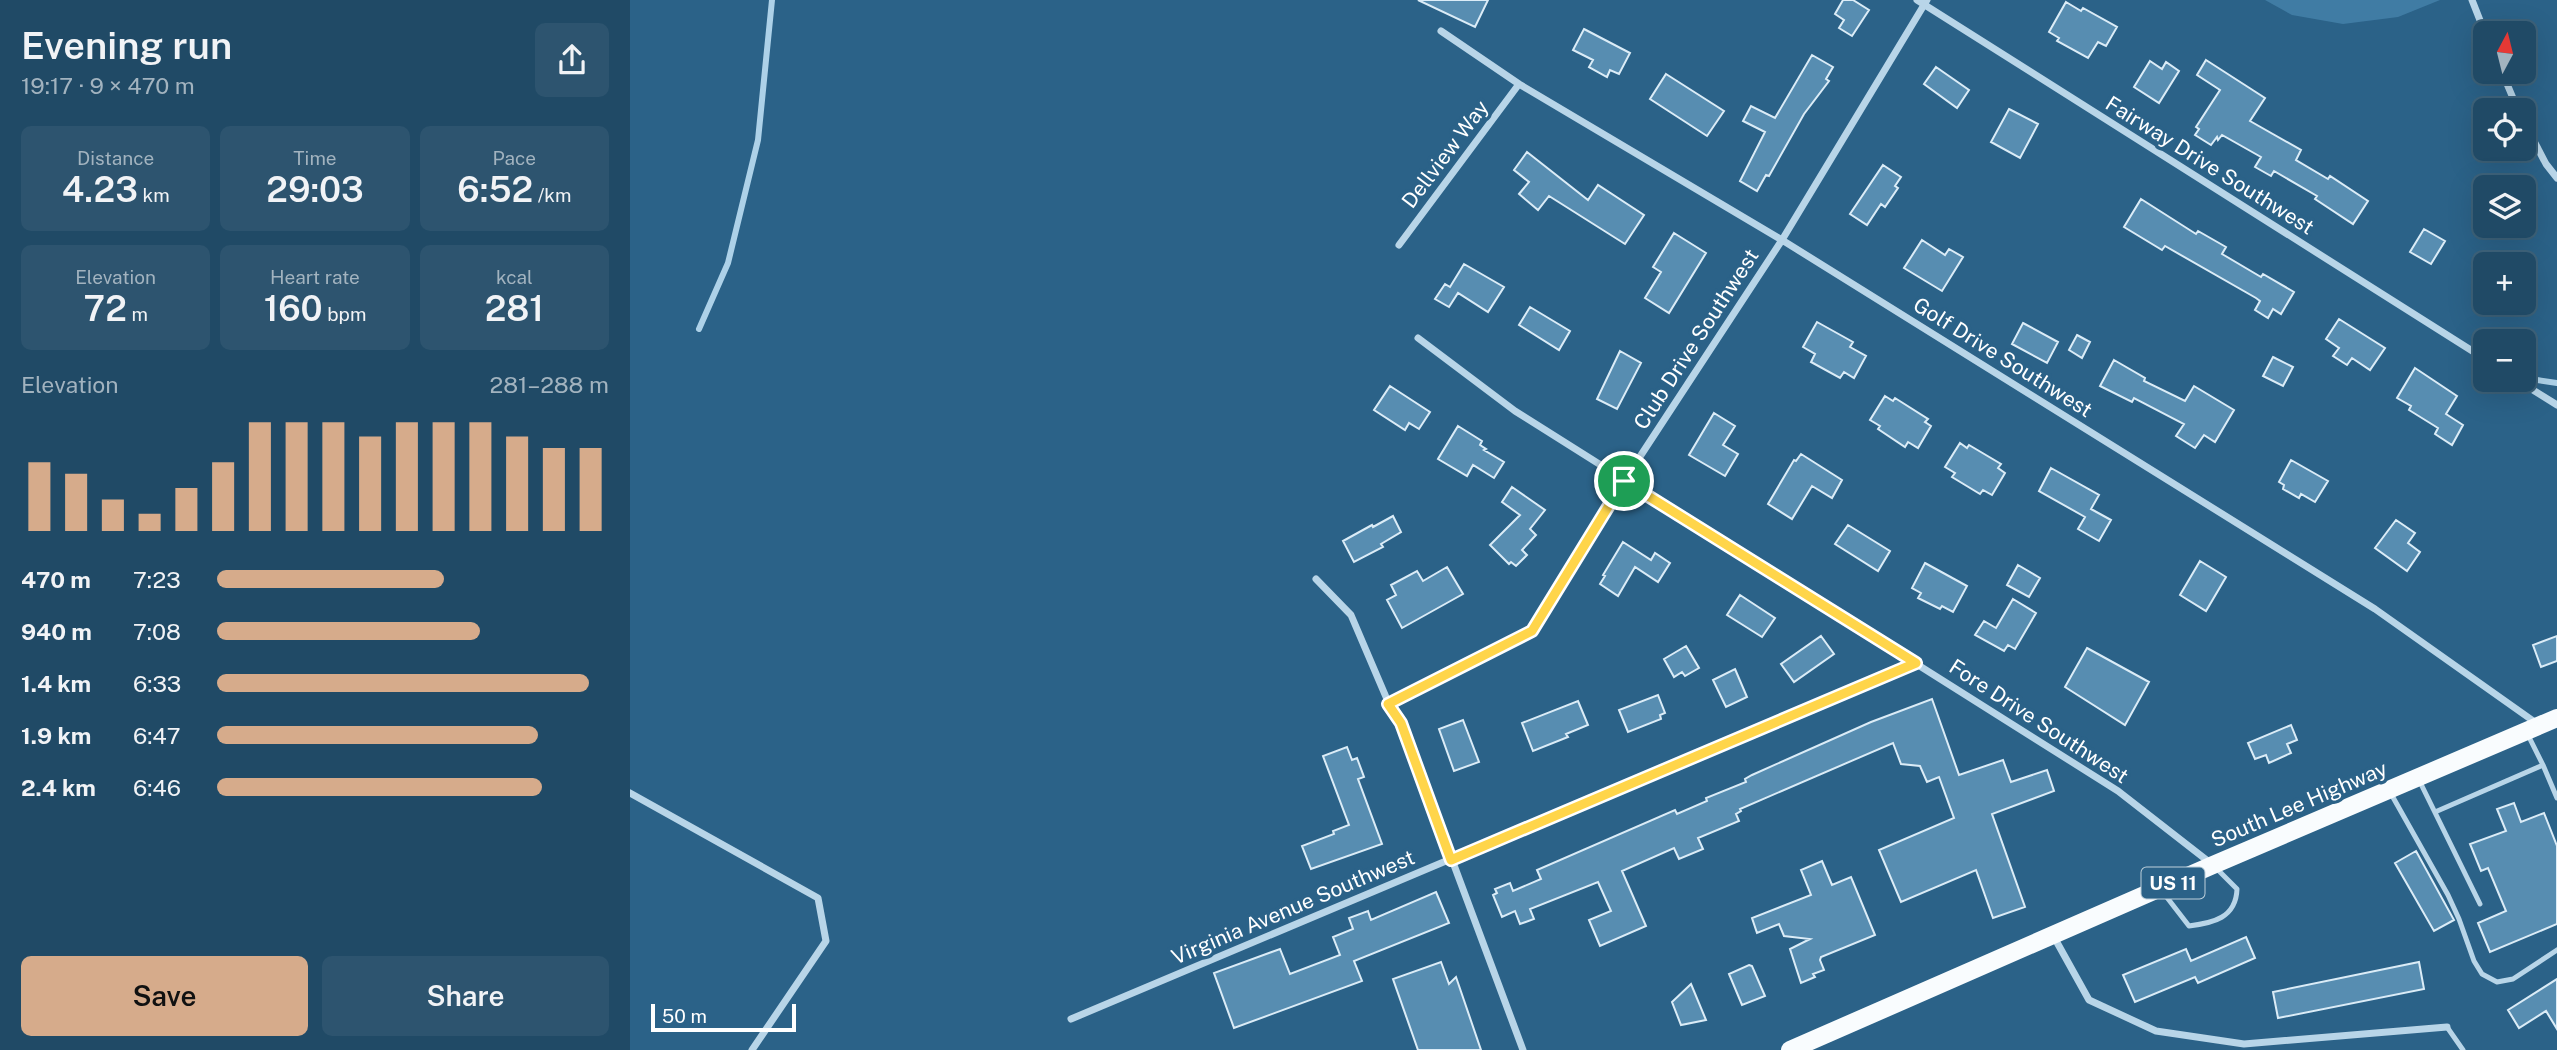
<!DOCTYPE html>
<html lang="en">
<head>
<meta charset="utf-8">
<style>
	body { margin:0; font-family:"Public Sans",sans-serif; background:#2d546f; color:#f1f3f6; height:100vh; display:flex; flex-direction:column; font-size:26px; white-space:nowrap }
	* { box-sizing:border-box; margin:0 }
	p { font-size:23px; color:#a2b3bf }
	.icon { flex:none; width:38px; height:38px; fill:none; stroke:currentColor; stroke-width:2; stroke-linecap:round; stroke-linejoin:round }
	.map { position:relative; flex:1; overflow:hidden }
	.drawer { display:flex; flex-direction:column; background:#204a66; width:630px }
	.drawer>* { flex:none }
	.needle { width:46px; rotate:7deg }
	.fabs { position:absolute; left:1843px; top:21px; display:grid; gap:14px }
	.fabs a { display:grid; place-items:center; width:63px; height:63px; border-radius:10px; background:#204a66; box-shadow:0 7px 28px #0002,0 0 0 2px #3d627a; font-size:35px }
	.scale { position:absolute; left:21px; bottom:18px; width:145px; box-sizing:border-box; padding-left:7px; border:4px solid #fff; border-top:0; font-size:19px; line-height:24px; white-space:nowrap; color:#fff; -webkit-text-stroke:5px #2b6288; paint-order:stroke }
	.pin { position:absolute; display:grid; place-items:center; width:60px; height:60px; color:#fff; margin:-30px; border:4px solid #fff; border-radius:50%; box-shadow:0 2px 7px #0007 }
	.round { display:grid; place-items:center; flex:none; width:74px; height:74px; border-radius:10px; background:#2d546f }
	.head { display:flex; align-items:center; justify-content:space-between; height:119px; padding:0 21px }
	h1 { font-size:38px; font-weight:600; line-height:52px }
	.figures { display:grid; grid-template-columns:repeat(3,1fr); gap:10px; height:119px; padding:7px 21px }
	.figures div { display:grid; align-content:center; border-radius:10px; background:#2d546f; text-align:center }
	.figures b { font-size:35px; font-weight:600 }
	.figures small { font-size:19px; font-weight:400 }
	.figures p { font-size:19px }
	.chart { height:196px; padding:14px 21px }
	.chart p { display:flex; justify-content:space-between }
	.chart svg { width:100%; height:126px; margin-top:7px; stroke:#d6ab8b; stroke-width:6 }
	.action { display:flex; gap:14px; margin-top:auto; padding:14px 21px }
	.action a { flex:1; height:80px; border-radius:10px; background:#d6ab8b; color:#111; font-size:28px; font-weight:600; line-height:80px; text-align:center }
	.action a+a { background:#2d546f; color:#f1f3f6 }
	ul { padding:0 21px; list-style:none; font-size:23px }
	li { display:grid; grid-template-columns:112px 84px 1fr; align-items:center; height:52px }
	li i { height:18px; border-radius:9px; background:#d6ab8b }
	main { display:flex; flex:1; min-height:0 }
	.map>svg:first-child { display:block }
	.green { fill:#407ca4 }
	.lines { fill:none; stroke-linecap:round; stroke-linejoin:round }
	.stream { stroke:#add1e8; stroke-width:6 }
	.building { fill:#578db1; stroke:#dbecf7; stroke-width:2 }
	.lane { stroke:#b8d5e8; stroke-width:5 }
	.street { stroke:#b8d5e8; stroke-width:7 }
	.primary { stroke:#f9fcfe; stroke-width:18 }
	.route-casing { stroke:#fff; stroke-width:14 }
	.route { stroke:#ffd54a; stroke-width:9 }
	.labels { text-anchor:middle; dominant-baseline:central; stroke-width:7; stroke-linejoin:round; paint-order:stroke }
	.shield { fill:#2b6288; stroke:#bfd0db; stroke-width:2 }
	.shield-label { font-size:19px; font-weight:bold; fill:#fff }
	.street-label { font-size:21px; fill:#fff; stroke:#2b6288 }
</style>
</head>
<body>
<main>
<section class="drawer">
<div class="head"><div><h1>Evening run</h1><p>19:17 · 9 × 470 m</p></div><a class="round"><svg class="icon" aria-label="share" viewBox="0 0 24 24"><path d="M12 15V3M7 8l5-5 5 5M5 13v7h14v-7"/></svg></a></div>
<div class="figures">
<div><p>Distance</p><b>4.23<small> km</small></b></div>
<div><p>Time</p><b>29:03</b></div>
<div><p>Pace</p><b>6:52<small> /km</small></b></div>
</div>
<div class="figures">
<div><p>Elevation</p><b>72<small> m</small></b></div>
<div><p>Heart rate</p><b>160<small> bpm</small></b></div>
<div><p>kcal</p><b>281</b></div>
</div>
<div class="chart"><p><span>Elevation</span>281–288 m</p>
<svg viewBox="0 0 160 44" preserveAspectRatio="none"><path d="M5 44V20M15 44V24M25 44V33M35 44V38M45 44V29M55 44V20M65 44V6M75 44V6M85 44V6M95 44V11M105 44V6M115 44V6M125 44V6M135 44V11M145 44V15M155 44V15"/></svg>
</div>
<ul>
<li><b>470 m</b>7:23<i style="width:58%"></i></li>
<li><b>940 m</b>7:08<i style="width:67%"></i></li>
<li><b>1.4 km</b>6:33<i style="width:95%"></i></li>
<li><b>1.9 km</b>6:47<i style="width:82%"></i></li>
<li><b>2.4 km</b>6:46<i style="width:83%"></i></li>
</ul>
<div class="action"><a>Save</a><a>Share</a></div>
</section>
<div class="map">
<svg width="1927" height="1050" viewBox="0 0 1927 1050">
	<rect width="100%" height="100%" fill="#2b6288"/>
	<path class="green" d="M1635 0H1810L1768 17 1713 24 1662 15Z"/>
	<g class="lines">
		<path class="stream" d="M69 329 98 263 128 140 142 0
			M1850 372 1855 373
			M1894 378 1927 383"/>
	</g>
	<path class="building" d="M788 0H858L845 27Z
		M1213 0H1223L1239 10 1222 36 1209 28 1214 20 1205 14Z
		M1436 2 1451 11 1453 8 1487 27 1476 46 1468 42 1458 58 1427 41 1429 38 1419 32Z
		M954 29 1000 53 989 74 980 70 977 77 959 67 963 60 943 50Z
		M1182 55 1203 67 1196 79 1199 81 1174 114 1139 176 1136 175 1127 191 1110 181 1135 132 1113 121 1121 106 1145 118Z
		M1576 60 1635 98 1620 121 1671 150 1666 160 1698 179 1700 176 1738 201 1723 224 1685 199 1687 196 1644 171 1641 176 1625 167 1631 157 1592 135 1588 140 1587 137 1581 145 1565 135 1569 129 1566 127 1590 90 1567 75Z
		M1520 61 1532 69 1536 62 1549 71 1529 103 1504 87Z
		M1306 67 1339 90 1327 108 1294 84Z
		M1036 74 1094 111 1077 136 1020 99Z
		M1379 109 1408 124 1390 158 1361 142Z
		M897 152 958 200 968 185 1014 215 995 244 919 196 908 210 889 194 899 182 884 170Z
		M1253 165 1271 177 1265 186 1268 188 1255 207 1251 204 1237 225 1220 214Z
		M1511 199 1566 234 1568 231 1596 247 1592 254 1631 277 1633 274 1664 292 1651 314 1643 309 1638 318 1625 310 1630 301 1626 298 1535 246 1532 250 1494 227Z
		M1794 229 1815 241 1801 264 1780 252Z
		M1044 233 1076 253 1039 313 1015 298 1031 272 1023 267Z
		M1292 240 1315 255 1319 249 1333 257 1312 291 1274 268Z
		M834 264 874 287 858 312 828 293 819 307 805 299 815 284 820 287Z
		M900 307 940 331 929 350 889 325Z
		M1709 319 1755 348 1740 370 1722 358 1717 365 1703 356 1709 348 1696 339Z
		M1187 322 1223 342 1220 347 1236 356 1224 378 1214 372 1210 378 1181 362 1185 354 1173 347Z
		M1393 323 1428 342 1417 363 1382 344Z
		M1447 335 1460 342 1452 358 1439 350Z
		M990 351 1011 363 987 409 967 399Z
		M1643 357 1663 367 1653 386 1633 376Z
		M1484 360 1515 378 1514 381 1555 401 1564 386 1604 410 1585 442 1574 435 1565 448 1546 436 1554 424 1504 398 1502 402 1470 386Z
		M1785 368 1827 396 1816 414 1833 425 1822 445 1805 434 1808 428 1779 410 1781 406 1767 398Z
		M760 386 800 412 789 429 779 423 775 430 744 410Z
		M1255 396 1263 401 1265 398 1298 419 1295 422 1301 426 1288 448 1278 442 1275 447 1248 429 1250 426 1240 420Z
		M1084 413 1105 426 1093 445 1108 454 1095 476 1059 455Z
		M828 426 852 441 850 445 856 449 854 450 874 462 864 478 843 465 837 476 808 459Z
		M1330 443 1337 448 1339 445 1371 464 1368 468 1375 473 1362 495 1353 490 1350 494 1322 477 1325 473 1315 467Z
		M1171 454 1212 480 1202 498 1182 486 1162 519 1138 504 1164 460 1166 461Z
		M1661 460 1698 481 1685 502 1671 494 1669 498 1653 489 1654 485 1649 482Z
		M1421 468 1469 495 1461 509 1481 520 1469 541 1448 529 1455 517 1409 491Z
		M882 487 915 510 900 529 906 535 892 550 897 555 886 566 881 562 879 564 860 545 890 515 872 502Z
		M763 516 771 532 751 544 753 547 724 562 713 541 742 525 743 527Z
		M1766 520 1785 533 1778 543 1790 552 1777 571 1745 548Z
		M1218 525 1260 551 1248 571 1205 544Z
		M993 542 1021 560 1025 553 1040 563 1028 582 1005 567 988 596 970 584 975 576 973 575Z
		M1570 561 1596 577 1576 611 1550 595Z
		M1295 563 1337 586 1323 612 1312 606 1310 609 1288 598 1291 593 1282 588Z
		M1388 565 1410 578 1399 597 1377 585Z
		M817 567 833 594 772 628 757 600 766 595 761 585 787 571 793 581Z
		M1110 595 1145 618 1132 637 1097 615Z
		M1383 599 1406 613 1385 649 1378 645 1374 651 1345 635 1354 621 1366 628Z
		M1191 636 1204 654 1164 682 1151 664Z
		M1927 636V661L1911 667 1903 645Z
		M1056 646 1069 668 1055 676 1052 672 1044 677 1034 659Z
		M1457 648 1519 682 1495 725 1435 687Z
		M1105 669 1117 697 1096 707 1083 680Z
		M1028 695 1035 713 1030 715 1031 719 998 732 989 710Z
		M1302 699 1329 775 1373 760 1381 782 1417 770 1424 791 1362 814 1395 907 1363 918 1346 870 1271 902 1249 850 1324 818 1309 777 1297 782 1290 766 1271 764 1263 743 1110 809 1111 811 1106 814 1109 821 1068 838 1073 849 1049 859 1044 848 992 871 1016 926 970 946 959 920 981 911 968 882 900 909 904 919 890 924 885 911 872 917 863 895 867 893 865 889 880 883 883 891 911 879 907 870 1045 810 1047 814 1077 801 1076 798 1116 782 1115 779 1122 775 1241 722Z
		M948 701 958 725 936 734 938 737 903 751 892 723Z
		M833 720 849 762 824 771 809 729Z
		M1661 725 1667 740 1657 744 1661 753 1639 763 1636 755 1625 759 1618 743Z
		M717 747 722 760 727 758 734 777 728 779 752 844 681 869 672 846 704 834 703 831 719 825 693 756Z
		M1884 803 1891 822 1914 813 1927 846V924L1860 952 1848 923 1876 911 1858 868 1851 871 1840 844 1876 831 1867 809Z
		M1786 851 1824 920 1804 931 1765 863Z
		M1192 861 1202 885 1221 877 1245 935 1191 957 1190 960 1194 970 1183 974 1185 977 1171 983 1160 949 1180 939 1154 936 1149 924 1127 933 1122 918 1181 895 1171 870Z
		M806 892 819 923 724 961 732 981 604 1028 584 973 650 949 660 974 710 955 703 937 723 929 719 918 738 911 741 920Z
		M1616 937 1625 958 1568 983 1565 977 1505 1002 1493 975 1556 949 1561 961Z
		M811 962 819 984 826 977 851 1050H788L763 979Z
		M1789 962 1794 989 1648 1018 1643 992Z
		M1119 965 1122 966 1135 996 1112 1005 1099 974Z
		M1927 979V1029L1916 1011 1889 1028 1878 1010Z
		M1061 984 1076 1020 1051 1025 1042 1002Z"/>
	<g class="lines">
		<path class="lane" d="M1897 733 1913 765
			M1789 780 1850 904
			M1760 792 1818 895 1829 919 1844 961 1852 974 1867 982 1883 979 1927 950
			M1805 812 1913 765 1927 798
			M1532 891 1559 926C1583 923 1606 918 1607 889L1585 867
			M1817 1027 1833 1050"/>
		<path class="street" d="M1287 0 1855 359
			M1842 0 1855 33
			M811 31 889 84 1152 240 1745 609 1909 725
			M1872 72 1888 110
			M1894 122 1916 164 1927 178
			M769 245 889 84
			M788 338 885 411 1488 791 1583 865
			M1887 380 1927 405
			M686 579 721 615 759 704 771 723 893 1050
			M759 704 902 631 994 481 1152 240 1297 0
			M0 793 188 898 196 941 122 1050
			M1424 937 1459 1000 1526 1031 1614 1044 1817 1027
			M441 1019 1286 663"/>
		<path class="primary" d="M1160 1050 1583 865 1927 718"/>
	</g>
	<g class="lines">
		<g class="route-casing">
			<path id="route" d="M994 481 1286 663 821 860 771 723 758 704 902 631Z"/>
		</g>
		<use href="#route" class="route"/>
	</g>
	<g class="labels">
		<rect class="shield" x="1511.5" y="867.5" width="63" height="31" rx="5"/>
		<g class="shield-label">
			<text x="1543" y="883">US 11</text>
		</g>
		<g class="street-label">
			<text transform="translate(815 154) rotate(-53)">Dellview Way</text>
			<text transform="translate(1580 165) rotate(32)">Fairway Drive Southwest</text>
			<text transform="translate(1066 339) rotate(-57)">Club Drive Southwest</text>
			<text transform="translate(1373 357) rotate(32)">Golf Drive Southwest</text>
			<text transform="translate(1409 721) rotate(33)">Fore Drive Southwest</text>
			<text transform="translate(1669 804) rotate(-23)">South Lee Highway</text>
			<text transform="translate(663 907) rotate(-23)">Virginia Avenue Southwest</text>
		</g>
	</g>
</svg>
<div class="fabs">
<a><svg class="needle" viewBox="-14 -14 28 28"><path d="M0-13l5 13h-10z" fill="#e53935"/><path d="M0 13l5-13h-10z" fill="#a2b3bf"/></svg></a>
<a><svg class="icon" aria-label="locate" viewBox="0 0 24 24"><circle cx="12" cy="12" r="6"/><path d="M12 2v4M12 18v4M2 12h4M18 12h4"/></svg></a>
<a><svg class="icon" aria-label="layers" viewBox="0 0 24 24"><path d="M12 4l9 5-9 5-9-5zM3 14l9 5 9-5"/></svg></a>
<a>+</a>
<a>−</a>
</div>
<div class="scale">50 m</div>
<div class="pin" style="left:994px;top:481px;background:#1e9e55"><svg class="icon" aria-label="arrive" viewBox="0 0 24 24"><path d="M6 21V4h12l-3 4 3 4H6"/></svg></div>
</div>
</main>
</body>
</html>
